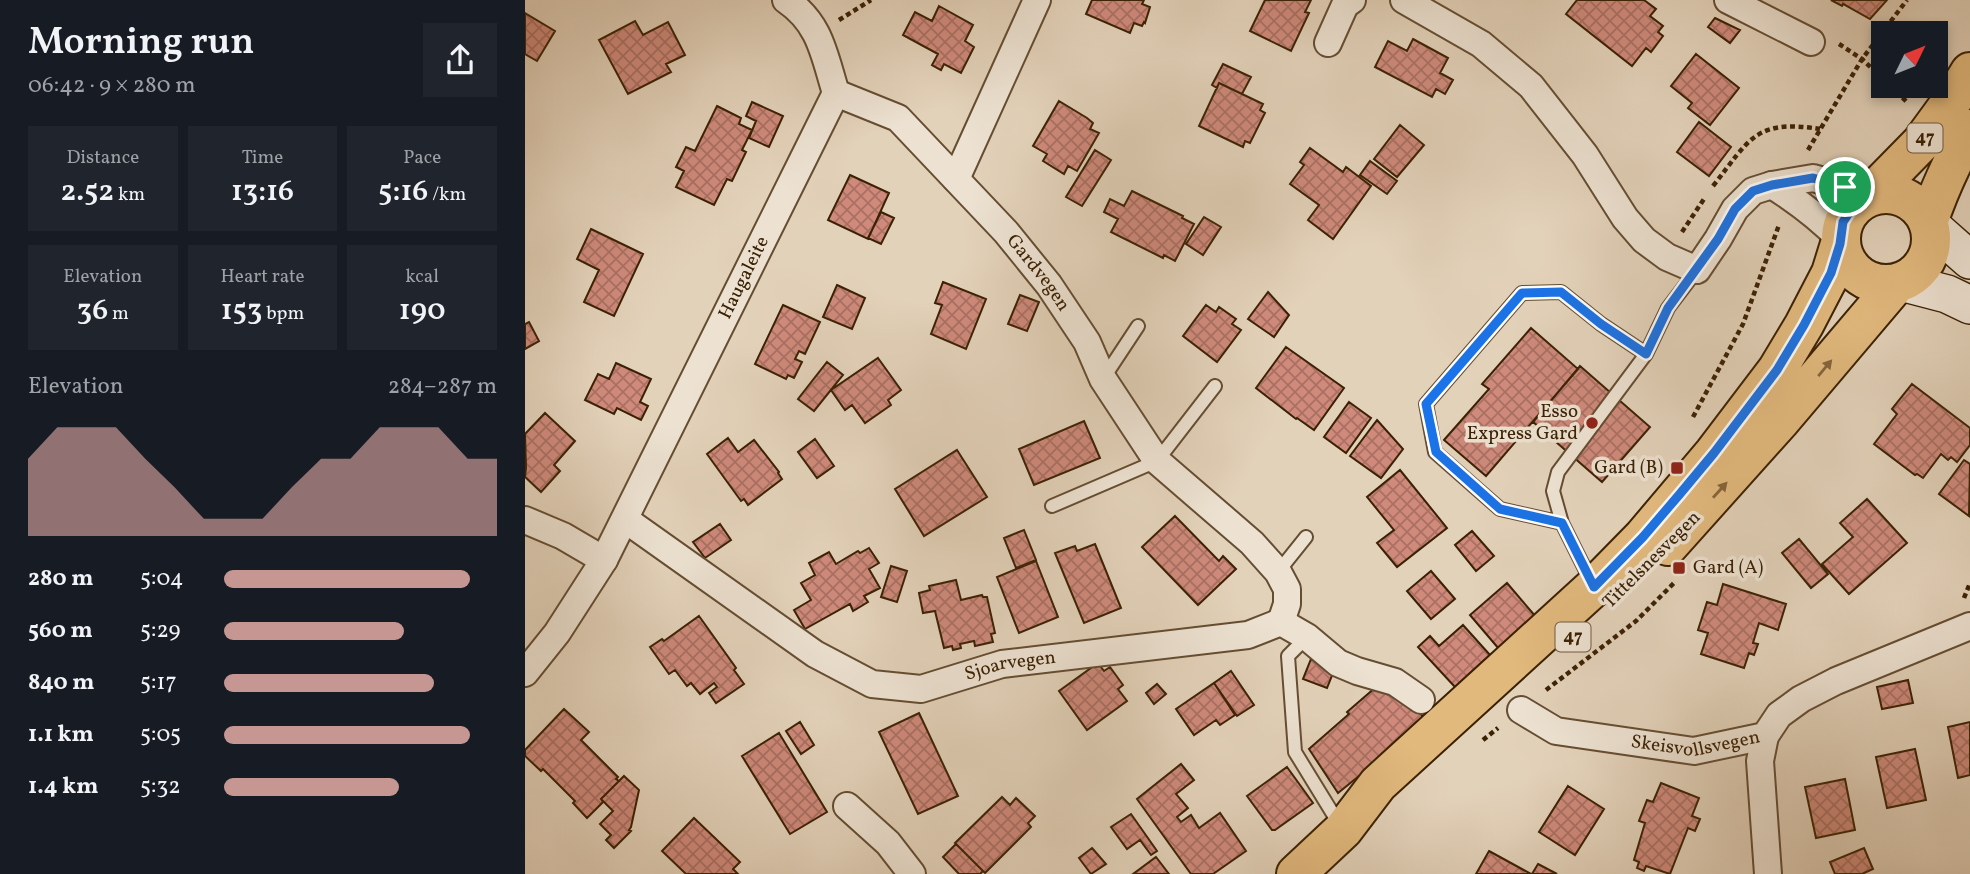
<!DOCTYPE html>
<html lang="en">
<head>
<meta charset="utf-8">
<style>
	body { margin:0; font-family:Vollkorn,serif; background:#20242c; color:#f1f3f6; height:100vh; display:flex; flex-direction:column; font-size:26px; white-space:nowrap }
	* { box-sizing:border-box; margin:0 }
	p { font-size:23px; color:#9ea1a6 }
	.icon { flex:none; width:38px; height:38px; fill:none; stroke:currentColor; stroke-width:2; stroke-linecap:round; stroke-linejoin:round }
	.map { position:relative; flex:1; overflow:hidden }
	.side { display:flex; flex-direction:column; background:#171b24; width:525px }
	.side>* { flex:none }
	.needle { width:46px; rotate:47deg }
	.controls { position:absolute; left:1346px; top:21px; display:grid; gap:14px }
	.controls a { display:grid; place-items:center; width:77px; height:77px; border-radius:0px; background:#171b24; box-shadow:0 4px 10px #0003; font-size:35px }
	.pin { position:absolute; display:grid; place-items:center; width:60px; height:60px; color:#fff; margin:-30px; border:4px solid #fff; border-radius:50%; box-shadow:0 2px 7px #0007 }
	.round { display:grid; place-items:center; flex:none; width:74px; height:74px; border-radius:0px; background:#20242c }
	.overview { display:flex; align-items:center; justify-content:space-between; height:119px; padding:0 28px }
	h1 { font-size:38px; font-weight:600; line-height:52px }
	.figures { display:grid; grid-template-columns:repeat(3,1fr); gap:10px; height:119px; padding:7px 28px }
	.figures div { display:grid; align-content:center; border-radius:0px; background:#20242c; text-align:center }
	.figures b { font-size:30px; font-weight:600 }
	.figures small { font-size:19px; font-weight:400 }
	.figures p { font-size:19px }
	.chart { height:196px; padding:14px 28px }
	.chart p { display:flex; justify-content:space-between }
	.chart svg { width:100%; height:126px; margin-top:7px; fill:#c59692; opacity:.7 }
	ul { padding:0 28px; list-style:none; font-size:23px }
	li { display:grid; grid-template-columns:112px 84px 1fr; align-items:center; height:52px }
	li i { height:18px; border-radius:9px; background:#c59692 }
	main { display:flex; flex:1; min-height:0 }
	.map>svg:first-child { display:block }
	.building { fill:url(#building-cross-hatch); stroke:#3b2104; stroke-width:2 }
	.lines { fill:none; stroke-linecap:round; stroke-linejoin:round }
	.lane-casing { stroke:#654d32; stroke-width:16 }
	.street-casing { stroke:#654d32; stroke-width:30 }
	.secondary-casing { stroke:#3b2104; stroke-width:40 }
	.primary-casing { stroke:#3b2104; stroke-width:42 }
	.path { stroke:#3b2104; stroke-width:4.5; stroke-dasharray:5 3.5; stroke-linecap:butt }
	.lane { stroke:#ede2d2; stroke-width:12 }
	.street { stroke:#ede2d2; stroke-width:26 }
	.secondary { stroke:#ede2d2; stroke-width:37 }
	.primary { stroke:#e2b97d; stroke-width:38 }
	.oneway { fill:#86653a }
	.route-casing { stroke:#fff; stroke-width:14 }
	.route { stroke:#1a73e8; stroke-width:9 }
	.poi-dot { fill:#8f2418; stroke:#ede2d2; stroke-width:2.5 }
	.labels { text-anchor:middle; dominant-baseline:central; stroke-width:7; stroke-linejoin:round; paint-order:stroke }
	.shield { fill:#ede2d2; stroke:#705b42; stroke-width:2 }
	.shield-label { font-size:18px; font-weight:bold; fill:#3b2104 }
	.street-label { font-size:19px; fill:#3b2104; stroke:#ede2d2 }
	.poi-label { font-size:19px; fill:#3b2104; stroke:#ede2d2; text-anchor:end }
</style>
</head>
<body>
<main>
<section class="side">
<div class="overview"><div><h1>Morning run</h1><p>06:42 · 9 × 280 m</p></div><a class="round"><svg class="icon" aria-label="share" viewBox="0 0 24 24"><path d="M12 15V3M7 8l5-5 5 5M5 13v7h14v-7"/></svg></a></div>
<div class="figures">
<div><p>Distance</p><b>2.52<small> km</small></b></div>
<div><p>Time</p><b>13:16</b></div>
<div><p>Pace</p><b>5:16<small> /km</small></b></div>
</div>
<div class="figures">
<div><p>Elevation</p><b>36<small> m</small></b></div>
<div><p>Heart rate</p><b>153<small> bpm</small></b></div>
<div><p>kcal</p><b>190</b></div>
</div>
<div class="chart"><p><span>Elevation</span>284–287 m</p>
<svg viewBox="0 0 160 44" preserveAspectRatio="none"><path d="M0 44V17L10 6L20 6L30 6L40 17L50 27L60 38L70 38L80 38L90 27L100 17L110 17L120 6L130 6L140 6L150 17L160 17V44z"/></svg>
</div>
<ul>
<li><b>280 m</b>5:04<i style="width:90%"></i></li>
<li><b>560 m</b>5:29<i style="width:66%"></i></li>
<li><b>840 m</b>5:17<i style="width:77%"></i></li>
<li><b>1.1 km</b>5:05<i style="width:90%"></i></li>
<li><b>1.4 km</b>5:32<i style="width:64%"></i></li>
</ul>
</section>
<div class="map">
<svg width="1445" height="874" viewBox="0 0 1445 874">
	<defs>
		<pattern id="building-cross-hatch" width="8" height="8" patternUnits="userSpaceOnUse" patternTransform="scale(1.75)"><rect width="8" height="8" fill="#cf8a7b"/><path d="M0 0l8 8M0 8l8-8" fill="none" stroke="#a97063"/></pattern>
	</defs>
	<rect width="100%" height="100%" fill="#e3d2ba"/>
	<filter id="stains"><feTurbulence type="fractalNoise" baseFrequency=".00286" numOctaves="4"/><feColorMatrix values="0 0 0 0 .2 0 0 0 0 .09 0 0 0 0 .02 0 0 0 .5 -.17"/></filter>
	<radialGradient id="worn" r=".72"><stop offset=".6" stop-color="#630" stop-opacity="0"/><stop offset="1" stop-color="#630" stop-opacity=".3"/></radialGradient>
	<path class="building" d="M567 0H619L617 4 625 7 620 23 619 22 617 26 609 23 605 33 561 14Z
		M740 0H786L780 12 784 13 766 51 725 31Z
		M1052 0H1119L1131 9 1125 16 1138 26 1133 32 1138 36 1126 52 1121 48 1107 66 1041 14Z
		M1306 0H1362L1345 19 1318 4 1317 6Z
		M414 6 448 25 440 41 449 47 436 73 419 64 416 70 407 65 413 54 378 35 390 12 407 21Z
		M0 13 30 31 12 61 0 54Z
		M1190 18 1215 30 1205 43 1183 27Z
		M110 21 118 35 143 22 160 55 141 64 146 72 103 94 74 40Z
		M888 39 923 58 915 73 928 80 920 94 911 89 907 97 850 67 863 41 882 51Z
		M1171 54 1214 88 1185 125 1163 108 1167 103 1146 86Z
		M698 64 726 77 717 94 694 83 692 88 687 85Z
		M694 83 738 104 735 110 740 113 725 143 720 141 718 147 674 126Z
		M534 101 562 118 568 123 565 129 574 133 552 171 543 166 539 174 518 161 522 154 508 146Z
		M227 102 258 116 244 147 224 138 231 121 221 116Z
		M192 106 216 118 214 124 227 130 217 150 221 152 207 181 202 179 189 205 151 187 159 171 151 167 161 147 170 151Z
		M1174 122 1206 147 1184 176 1152 152Z
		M875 125 899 145 872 177 849 159Z
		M785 148 818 172 821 167 846 186 808 239 783 220 794 205 765 184 779 165 775 162Z
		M570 150 586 160 557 206 541 197Z
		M845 161 872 181 862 194 835 175Z
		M325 175 364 193 343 239 303 220Z
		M607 191 658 216 657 218 669 224 650 261 639 255 638 258 586 232 593 219 579 212 585 199 599 206Z
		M356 212 369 218 356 244 343 238Z
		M679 217 696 227 678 255 661 244Z
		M66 229 118 254 89 316 59 302 74 270 52 259Z
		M418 282 461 299 441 349 406 334 417 305 410 303Z
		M312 285 340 298 327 329 298 317Z
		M743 292 764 315 749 337 723 319Z
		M495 295 514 302 502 331 483 324Z
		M258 305 295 322 280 354 274 351 270 359 277 362 269 378 263 375 261 379 230 364Z
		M681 305 691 312 694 307 711 319 707 324 716 330 692 362 658 336Z
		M4 322 14 341 0 349V324Z
		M1006 328 1053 369 961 476 919 440 964 389 957 384Z
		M761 347 819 388 789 430 772 418 771 419 731 388Z
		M353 358 376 390 363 400 366 405 340 423 327 405 320 410 306 390Z
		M302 362 318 375 289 411 273 399Z
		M91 363 126 379 115 402 123 406 116 420 92 408 89 414 60 400 73 374 84 379Z
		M1055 366 1125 427 1077 482 1008 422Z
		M1387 384 1445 428V445L1432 462 1426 457 1423 460 1416 454 1398 478 1392 474 1390 475 1349 444 1372 414 1367 409Z
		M824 402 846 418 821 453 799 437Z
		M20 413 50 441 29 465 35 471 16 492 0 477 1 468 0 434Z
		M852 420 878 449 856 478 825 456Z
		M559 421 575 458 509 485 494 449Z
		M203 438 213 452 229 440 254 472 253 473 257 479 223 505 219 499 216 501 182 454Z
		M290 439 309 466 292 478 273 452Z
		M432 450 462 497 399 536 370 489Z
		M1439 460 1445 464 1444 516 1414 494Z
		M875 470 922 528 872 567 852 543 869 530 842 497Z
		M1342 499 1382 543 1324 594 1297 564 1328 537 1315 523Z
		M650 516 694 561 698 556 711 569 673 605 617 547Z
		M195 524 206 540 180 558 168 542Z
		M499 530 511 560 491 568 479 538Z
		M947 531 969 556 951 571 930 545Z
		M1274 539 1303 574 1286 588 1257 553Z
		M570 544 596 608 559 623 530 553 550 546 552 551Z
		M344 548 354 563 344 569 355 588 339 596 343 602 328 611 325 604 280 629 269 610 286 600 276 583 290 575 284 563 304 552 311 564 333 551 335 553Z
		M511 561 533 617 494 633 472 577Z
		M366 566 382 571 372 602 356 597Z
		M906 571 930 599 906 619 882 591Z
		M431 580 436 600 457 595 458 597H462L470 633 466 634 468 642 450 646 449 641 435 644 436 648 428 650 427 646 419 648 410 611 398 613 394 593 405 590 404 586Z
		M982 583 1011 617 974 649 945 615Z
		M1198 584 1261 604 1253 630 1234 623 1228 643 1233 644 1229 655 1224 653 1219 668 1176 654 1183 633 1173 630 1182 602 1192 605Z
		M174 616 211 668 209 670 219 684 191 703 184 693 192 687 189 683 175 694 166 683 162 686 150 670 144 674 125 647 137 639 139 641Z
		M938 625 965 655 930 687 893 647 905 636 914 646Z
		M786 659 810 668 802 688 778 679Z
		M573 663 579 671 585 667 598 685 593 689 602 701 562 730 534 691Z
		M706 671 729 705 712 716 689 683Z
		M1383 680 1388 703 1357 709 1352 687Z
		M689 683 710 715 695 725 691 720 669 735 651 709Z
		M632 684 641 694 629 704 621 693Z
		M871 685 902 721 813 793 784 749 824 714 822 712 851 687Z
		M39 709 64 732 56 740 93 777 91 779 94 781 76 799 78 802 62 818 48 803 50 801 18 769 16 771 0 756V750Z
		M394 713 433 796 393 814 354 732Z
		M275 722 289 745 276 754 261 731Z
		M1445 722V775L1433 778 1423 727Z
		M254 733 302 812 265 834 217 756Z
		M1390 749 1401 800 1362 808 1351 757Z
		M656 764 669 780 651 794 663 808 652 817 656 822 666 815 674 828 695 813 721 851 688 874H666L612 799Z
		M762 767 788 803 750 830H747L722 796Z
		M99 776 114 790 106 827 104 830 106 831 89 848 81 840 86 835 75 824 88 811 76 799Z
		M1320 779 1330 830 1291 838 1280 787Z
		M1136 783 1174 798 1167 816 1175 819 1170 831 1163 828 1145 874 1121 866 1119 871 1112 868 1114 862 1109 860 1120 823 1114 821 1122 800 1128 802Z
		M1043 786 1079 809 1050 855 1014 832Z
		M477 797 485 805 491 798 510 816 503 823 506 827 460 873 430 843Z
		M606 814 632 851 626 855 615 840 602 849 586 827Z
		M169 818 215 862 208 869 213 874H161L137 851Z
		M431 844 458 871 455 874H434L418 857Z
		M567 848 581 864 566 874 554 858Z
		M1339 848 1348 869 1337 874H1310L1305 862Z
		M964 851 1006 874H951Z
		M631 857 644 874H608Z
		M1013 864 1032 874H1007Z"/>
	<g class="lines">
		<g class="lane-casing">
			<path id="lane" d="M578 379 613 326
				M527 506 632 461 690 386
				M1037 523 975 509 910 452 901 404 997 293 1036 292 1076 324 1121 354
				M753 572 781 537
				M1067 583 1037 523 1028 491 1033 472 1121 354 1143 308 1172 270
				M782 637 763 656 770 752 816 827"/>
		</g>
		<g class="street-casing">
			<g id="street">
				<path d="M879 0 956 44 1006 86 1060 155 1100 218 1119 240 1142 257 1172 270 1193 239 1210 209 1228 191 1247 185 1288 178 1320 187 1341 198"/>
				<path d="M1203 0 1286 42"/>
				<path d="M803 43 820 5 827 0"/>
				<path id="s1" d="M311 93 373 118 481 232 524 285 562 342 578 379 632 461 727 543 753 572 762 589V604L756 622"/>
				<path d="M431 179 512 0"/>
				<path d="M1247 185C1272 201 1294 217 1315 239"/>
				<path d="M0 520 38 536 79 560"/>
				<path id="s2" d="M101 520 290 654 347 684 396 689 477 664 723 635 756 622 782 637 813 663 832 671 870 682 896 700"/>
				<path id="s3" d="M0 673 32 633 79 560 311 93C299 55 296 24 261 0"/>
				<path id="s4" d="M996 710 1031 731 1169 751 1240 736 1254 715 1276 699 1311 681 1445 626"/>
				<path d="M1240 736 1235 761 1243 874"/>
				<path d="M322 806 363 843 387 874"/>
			</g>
		</g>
		<g class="secondary-casing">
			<path id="secondary" d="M1404 224 1445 260
				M1376 282 1422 294 1445 305"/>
		</g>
		<g class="primary-casing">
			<path id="primary" d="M1316 239a45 45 0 1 1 90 0a45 45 0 1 1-90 0Z
				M1344 196 1396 143 1431 95 1445 72
				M1403 223C1414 189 1428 160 1445 129
				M1143 546 1256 420 1372 283
				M771 874 818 830 853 784 1069 587 1118 537 1189 453 1252 370 1279 325 1306 273 1315 244"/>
		</g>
		<path class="path" d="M314 20 346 0
			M1314 44 1337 59 1358 79
			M1365 86 1382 102
			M1283 150 1337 59 1382 0
			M1188 186C1225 139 1230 119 1295 129
			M1157 232 1179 199
			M1168 417 1218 324 1254 225
			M1439 598 1445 583
			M1021 690 1111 621 1151 581
			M958 740 973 728"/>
		<use href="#lane" class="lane"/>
		<use href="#street" class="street"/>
		<use href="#secondary" class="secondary"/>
		<use href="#primary" class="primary"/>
	</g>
	<defs><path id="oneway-solid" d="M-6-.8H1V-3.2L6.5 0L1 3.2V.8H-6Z" transform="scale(1.75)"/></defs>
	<g class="oneway">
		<use href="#oneway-solid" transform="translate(1300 368) rotate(-50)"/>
		<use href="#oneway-solid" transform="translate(1195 490) rotate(-48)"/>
	</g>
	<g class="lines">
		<g class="route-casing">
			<path id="route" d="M1288 178 1320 187 1341 198 1327 208 1318 222 1315 244 1306 273 1279 325 1252 370 1189 453 1154 495 1118 537 1069 587 1037 523 975 509 911 452 901 404 997 293 1036 292 1076 324 1121 354 1143 308 1193 239 1210 209 1228 191 1247 185Z"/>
		</g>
		<use href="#route" class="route"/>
	</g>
	<g class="poi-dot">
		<circle cx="1067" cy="423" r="7"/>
		<rect x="1145" y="461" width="14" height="14" rx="3.5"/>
		<rect x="1147" y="561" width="14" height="14" rx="3.5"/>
	</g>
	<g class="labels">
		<g class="shield">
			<rect x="1382.5" y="123.5" width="35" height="29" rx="5"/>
			<rect x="1030.5" y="622.5" width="35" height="29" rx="5"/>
		</g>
		<g class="shield-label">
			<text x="1400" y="138">47</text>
			<text x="1048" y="637">47</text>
		</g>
		<g class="street-label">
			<text stroke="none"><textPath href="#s1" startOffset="276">Gardvegen</textPath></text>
			<text stroke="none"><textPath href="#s3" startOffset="453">Haugaleite</textPath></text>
			<text transform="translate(1127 560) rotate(-45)">Tittelsnesvegen</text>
			<text stroke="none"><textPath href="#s2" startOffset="438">Sjoarvegen</textPath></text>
			<text stroke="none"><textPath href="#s4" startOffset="182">Skeisvollsvegen</textPath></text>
		</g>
		<g class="poi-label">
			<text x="1053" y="412">Esso<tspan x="1053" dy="22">Express Gard</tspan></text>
			<text x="1138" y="468">Gard (B)</text>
			<text x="1168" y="568" text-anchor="start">Gard (A)</text>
		</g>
	</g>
	<rect width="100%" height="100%" filter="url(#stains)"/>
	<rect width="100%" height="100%" fill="url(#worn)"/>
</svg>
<div class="controls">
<a><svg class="needle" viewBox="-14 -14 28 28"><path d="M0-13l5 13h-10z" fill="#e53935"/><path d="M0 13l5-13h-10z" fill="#9ea1a6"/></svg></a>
</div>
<div class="pin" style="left:1320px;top:187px;background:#1e9e55"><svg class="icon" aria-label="arrive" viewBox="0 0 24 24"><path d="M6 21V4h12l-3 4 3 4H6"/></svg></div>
</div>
</main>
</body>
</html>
